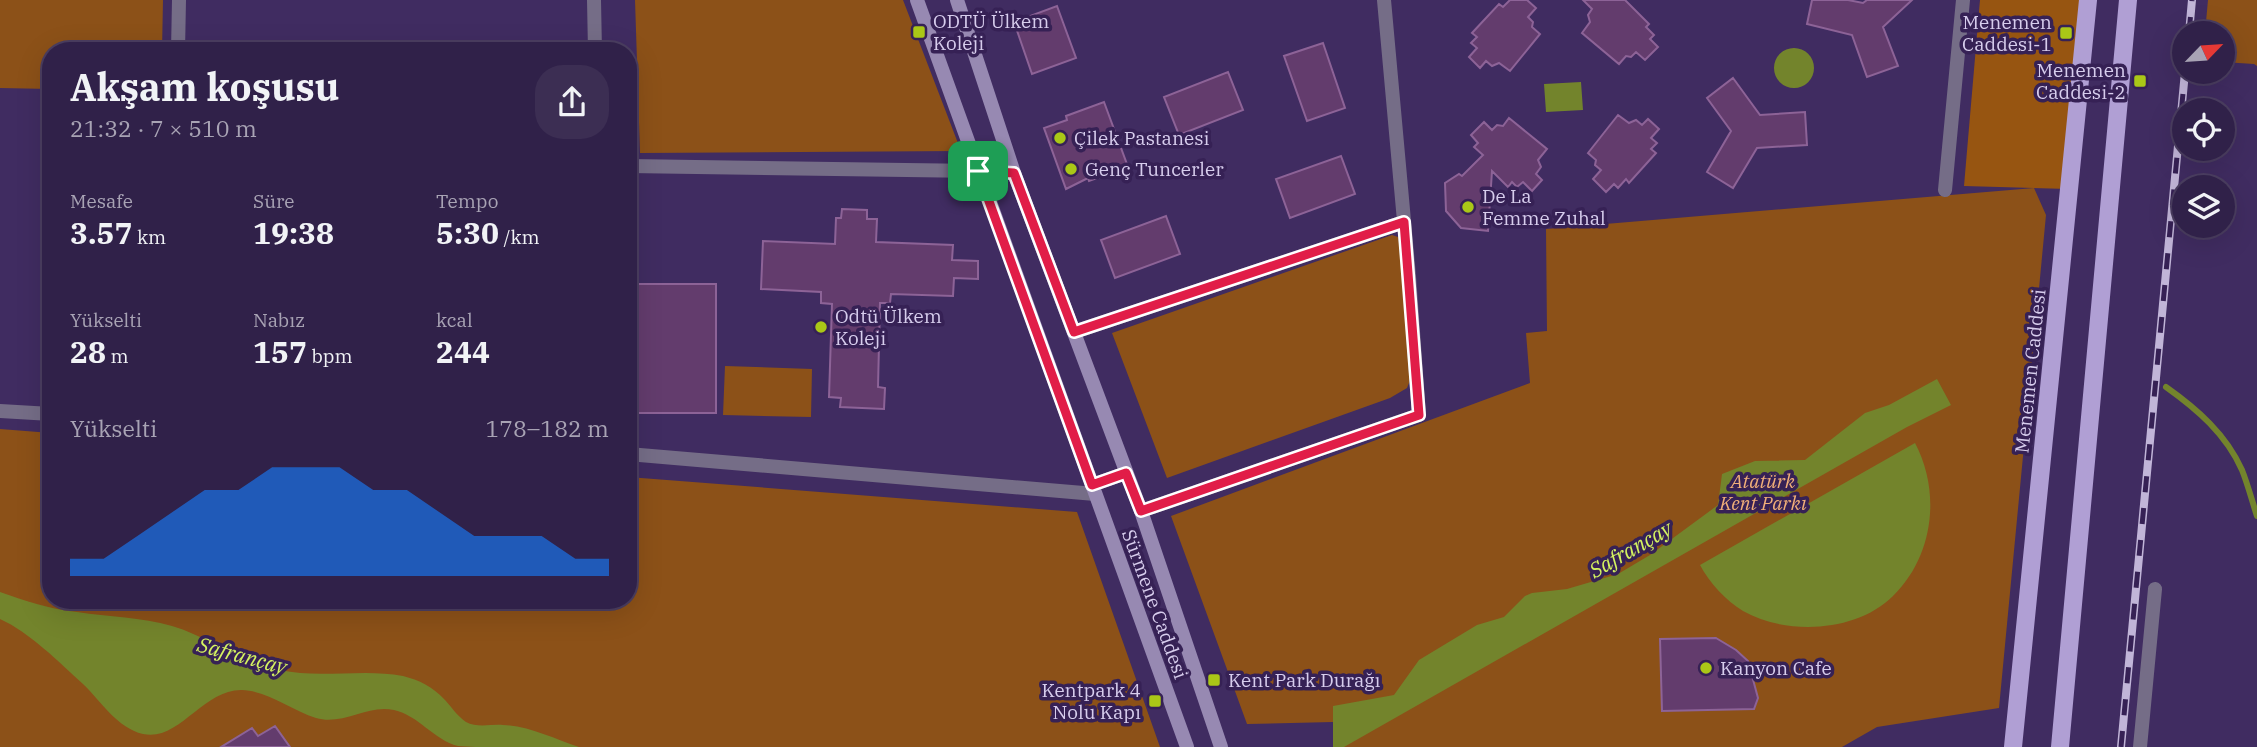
<!DOCTYPE html>
<html lang="tr">
<head>
<meta charset="utf-8">
<style>
	body { margin:0; font-family:"IBM Plex Serif",serif; background:#3c2e53; color:#f1f3f6; height:100vh; display:flex; flex-direction:column; font-size:26px; white-space:nowrap }
	* { box-sizing:border-box; margin:0 }
	p { font-size:23px; color:#a8a3b4 }
	.icon { flex:none; width:38px; height:38px; fill:none; stroke:currentColor; stroke-width:2; stroke-linecap:round; stroke-linejoin:round }
	.map { position:relative; flex:1; overflow:hidden }
	.details { position:absolute; left:42px; top:42px; width:595px; height:567px; display:flex; flex-direction:column; background:#302149; border-radius:28px; box-shadow:0 7px 28px #0002,0 0 0 2px #4b3e61 }
	.details>* { flex:none }
	.needle { width:46px; rotate:65deg }
	.fabs { position:absolute; left:2172px; top:21px; display:grid; gap:14px }
	.fabs a { display:grid; place-items:center; width:63px; height:63px; border-radius:50%; background:#302149; box-shadow:0 7px 28px #0002,0 0 0 2px #4b3e61; font-size:35px }
	.pin { position:absolute; display:grid; place-items:center; width:60px; height:60px; color:#fff; margin:-30px; border-radius:14px; box-shadow:0 4px 10px #0006 }
	.round { display:grid; place-items:center; flex:none; width:74px; height:74px; border-radius:28px; background:#3c2e53 }
	.summary { display:flex; align-items:center; justify-content:space-between; height:119px; padding:0 28px }
	h1 { font-size:38px; font-weight:700; line-height:52px }
	.stats { display:grid; grid-template-columns:repeat(3,1fr); gap:10px; height:119px; padding:7px 28px }
	.stats div { display:grid; align-content:center }
	.stats b { font-size:30px; font-weight:700 }
	.stats small { font-size:19px; font-weight:400 }
	.stats p { font-size:19px }
	.chart { height:196px; padding:14px 28px }
	.chart p { display:flex; justify-content:space-between }
	.chart svg { width:100%; height:126px; margin-top:7px; fill:#1a73e8; opacity:.7 }
	.map>svg:first-child { display:block }
	.green { fill:#8c5118 }
	.forest { fill:#975511 }
	.water { fill:#73842c }
	.lines { fill:none; stroke-linecap:round; stroke-linejoin:round }
	.stream { stroke:#73842c; stroke-width:6 }
	.building { fill:#633c6d; stroke:#8d6397; stroke-width:2 }
	.street { stroke:#756d87; stroke-width:14 }
	.secondary { stroke:#9789b2; stroke-width:14 }
	.primary { stroke:#b09fd4; stroke-width:18 }
	.rail-casing { stroke:#c1b5d8; stroke-width:8 }
	.rail { stroke:#362155; stroke-width:5; stroke-dasharray:16; stroke-linecap:butt }
	.route-casing { stroke:#fff; stroke-width:14 }
	.route { stroke:#e11d48; stroke-width:9 }
	.poi-dot { fill:#aac717; stroke:#362155; stroke-width:2.5 }
	.labels { text-anchor:middle; dominant-baseline:central; stroke-width:7; stroke-linejoin:round; paint-order:stroke }
	.poi-label { font-size:19px; fill:#d7cded; stroke:#362155; text-anchor:start }
	.street-label { font-size:19px; fill:#d7cded; stroke:#362155 }
	.park-label { font-size:19px; font-style:italic; fill:#f1af79; stroke:#362155 }
	.water-label { font-size:21px; font-style:italic; fill:#d5f360; stroke:#362155 }
</style>
</head>
<body>
<div class="map">
<svg width="2257" height="747" viewBox="0 0 2257 747">
	<rect width="100%" height="100%" fill="#402c61"/>
	<path class="green" d="M0 0H163L162 51H51V89L0 88Z
		M635 0H903L961 151 640 153Z
		M2208 0H2257V66L2254 64 2223 62 2222 33H2205Z
		M2034 188 2046 215 1999 708 1877 727 1842 747H1333V722L1247 724 1171 516 1530 383 1526 333 1547 331 1546 229Z
		M1392 235 1404 239 1413 373 1407 388 1390 398 1167 478 1112 333Z
		M725 366 812 369 811 417 723 415Z
		M0 429 51 433V600H628V477L1077 512 1160 747H0Z"/>
	<path class="forest" d="M1980 0H2085L2069 189 1964 186Z"/>
	<path class="water" d="M1774 68a20 20 0 1 1 40 0a20 20 0 1 1-40 0Z
		M1581 82 1583 110 1546 112 1544 84Z
		M1937 379 1951 405 1907 427 1344 747H1333V706L1394 695 1419 660 1477 625 1504 617 1525 596 1532 593 1567 589 1618 574 1650 555 1718 505 1722 474 1755 461 1805 460 1865 413 1889 405Z
		M1915 443C1941 492 1934 556 1893 596 1857 632 1787 636 1743 611 1726 601 1709 582 1700 565Z
		M0 592C25 601 50 609 77 612 109 617 141 617 172 626 209 637 243 663 280 670 320 679 363 668 403 676 419 680 433 687 444 699 451 706 457 716 466 722 477 728 491 724 503 725 530 726 554 739 579 747 551 747 523 747 495 747 483 747 468 747 458 746 434 740 418 715 394 710 367 704 343 726 316 718 291 710 268 691 242 690 203 689 179 742 143 734 117 728 101 701 83 684 59 662 29 632 0 619Z"/>
	<g class="lines">
		<path class="stream" d="M2166 387C2197 409 2226 434 2242 470 2248 485 2252 501 2257 516"/>
	</g>
	<path class="building" d="M1510 0H1527L1536 8 1528 17 1533 22 1532 27 1540 34 1510 71 1499 63 1492 66 1486 61 1480 68 1469 57 1477 48 1471 43 1477 37 1472 33 1499 4 1503 7Z
		M1583 0H1625L1649 24 1646 27 1654 35 1650 39 1658 47 1645 60 1636 52 1631 57 1626 56 1619 64 1582 33 1590 22 1588 15 1592 9Z
		M1812 0H1848L1863 3 1867 0H1912L1883 27 1898 66 1867 77 1852 35 1807 24Z
		M1057 6 1076 58 1032 74 1014 22Z
		M1323 43 1345 108 1307 121 1284 56Z
		M1228 72 1243 110 1179 135 1164 97Z
		M1733 78 1760 115 1805 112 1807 145 1757 148 1733 188 1707 172 1731 131 1707 98Z
		M1104 102 1128 167 1089 181 1088 178 1066 189 1044 128 1067 120 1066 116Z
		M1618 115 1629 123 1636 120 1642 125 1648 119 1659 129 1651 138 1657 143 1651 149 1656 153 1629 183 1626 179 1618 188 1614 184 1606 192 1593 179 1601 170 1595 165 1596 160 1588 153Z
		M1509 118 1547 149 1538 160 1541 167 1536 174 1542 180 1532 191 1523 182 1517 187 1512 182 1508 187 1492 171 1488 231 1461 228 1446 211 1445 183 1459 174 1462 176 1483 155 1474 147 1478 143 1471 135 1484 122 1492 130 1497 125 1503 126Z
		M1341 156 1355 194 1290 218 1276 179Z
		M842 209 867 210V219H877L876 242 953 245 952 260 978 261V279L954 278 953 296 891 294 890 303H880L878 387 885 388 884 409 840 407 841 398 829 397 832 304 821 303V292L761 289 763 241 835 244 836 218H841Z
		M1166 216 1180 254 1115 278 1101 240Z
		M634 284H716V413H635Z
		M1716 638 1736 650 1748 661 1758 698 1754 709 1662 711 1660 639Z
		M275 726 290 747H221L252 728 258 736Z"/>
	<g class="lines">
		<path class="street" d="M594 0 595 51
			M178 51 179 0
			M628 166 978 171
			M1945 190 1963 0
			M1074 332 1404 222
			M0 411 51 414
			M628 454 1095 494
			M1141 511 1419 415 1409 276 1384 0
			M2140 747 2155 589"/>
		<path class="secondary" d="M917 0 1187 747
			M957 0 1014 173 1141 511 1221 747
			M978 171 1014 173
			M1092 485 1126 473"/>
		<path class="primary" d="M2013 747 2088 0
			M2060 747 2128 0"/>
		<g class="rail-casing">
			<path id="rail" d="M2189 33 2192 0
				M2121 747 2185 72"/>
		</g>
		<use href="#rail" class="rail"/>
	</g>
	<g class="lines">
		<g class="route-casing">
			<path id="route" d="M978 171 1014 173 1074 332 1404 222 1419 415 1141 511 1126 473 1092 485Z"/>
		</g>
		<use href="#route" class="route"/>
	</g>
	<g class="poi-dot">
		<rect x="912" y="25" width="14" height="14" rx="3.5"/>
		<rect x="2059" y="26" width="14" height="14" rx="3.5"/>
		<rect x="2133" y="74" width="14" height="14" rx="3.5"/>
		<circle cx="1060" cy="138" r="7"/>
		<circle cx="1071" cy="169" r="7"/>
		<circle cx="1468" cy="207" r="7"/>
		<circle cx="821" cy="327" r="7"/>
		<circle cx="1706" cy="668" r="7"/>
		<rect x="1207" y="673" width="14" height="14" rx="3.5"/>
		<rect x="1148" y="694" width="14" height="14" rx="3.5"/>
	</g>
	<g class="labels">
		<g class="poi-label">
			<text x="933" y="21">ODTÜ Ülkem<tspan x="933" dy="22">Koleji</tspan></text>
			<text x="2052" y="22" text-anchor="end">Menemen<tspan x="2052" dy="22">Caddesi-1</tspan></text>
			<text x="2126" y="70" text-anchor="end">Menemen<tspan x="2126" dy="22">Caddesi-2</tspan></text>
			<text x="1074" y="138">Çilek Pastanesi</text>
			<text x="1085" y="169">Genç Tuncerler</text>
			<text x="1482" y="196">De La<tspan x="1482" dy="22">Femme Zuhal</tspan></text>
			<text x="835" y="316">Odtü Ülkem<tspan x="835" dy="22">Koleji</tspan></text>
			<text x="1720" y="668">Kanyon Cafe</text>
			<text x="1228" y="680">Kent Park Durağı</text>
			<text x="1141" y="690" text-anchor="end">Kentpark 4<tspan x="1141" dy="22">Nolu Kapı</tspan></text>
		</g>
		<g class="street-label">
			<text transform="translate(2030 371) rotate(-84)">Menemen Caddesi</text>
			<text transform="translate(1155 604) rotate(70)">Sürmene Caddesi</text>
		</g>
		<g class="park-label">
			<text x="1763" y="481">Atatürk<tspan x="1763" dy="22">Kent Parkı</tspan></text>
		</g>
		<g class="water-label">
			<text transform="translate(1630 549) rotate(-30)">Safrançay</text>
			<text transform="translate(242 655) rotate(15)">Safrançay</text>
		</g>
	</g>
</svg>
<div class="fabs">
<a><svg class="needle" viewBox="-14 -14 28 28"><path d="M0-13l5 13h-10z" fill="#e53935"/><path d="M0 13l5-13h-10z" fill="#a8a3b4"/></svg></a>
<a><svg class="icon" aria-label="locate" viewBox="0 0 24 24"><circle cx="12" cy="12" r="6"/><path d="M12 2v4M12 18v4M2 12h4M18 12h4"/></svg></a>
<a><svg class="icon" aria-label="layers" viewBox="0 0 24 24"><path d="M12 4l9 5-9 5-9-5zM3 14l9 5 9-5"/></svg></a>
</div>
<div class="pin" style="left:978px;top:171px;background:#1e9e55"><svg class="icon" aria-label="arrive" viewBox="0 0 24 24"><path d="M6 21V4h12l-3 4 3 4H6"/></svg></div>
<section class="details">
<div class="summary"><div><h1>Akşam koşusu</h1><p>21:32 · 7 × 510 m</p></div><a class="round"><svg class="icon" aria-label="share" viewBox="0 0 24 24"><path d="M12 15V3M7 8l5-5 5 5M5 13v7h14v-7"/></svg></a></div>
<div class="stats">
<div><p>Mesafe</p><b>3.57<small> km</small></b></div>
<div><p>Süre</p><b>19:38</b></div>
<div><p>Tempo</p><b>5:30<small> /km</small></b></div>
</div>
<div class="stats">
<div><p>Yükselti</p><b>28<small> m</small></b></div>
<div><p>Nabız</p><b>157<small> bpm</small></b></div>
<div><p>kcal</p><b>244</b></div>
</div>
<div class="chart"><p><span>Yükselti</span>178–182 m</p>
<svg viewBox="0 0 160 44" preserveAspectRatio="none"><path d="M0 44V38L10 38L20 30L30 22L40 14L50 14L60 6L70 6L80 6L90 14L100 14L110 22L120 30L130 30L140 30L150 38L160 38V44z"/></svg>
</div>
</section>
</div>
</body>
</html>
